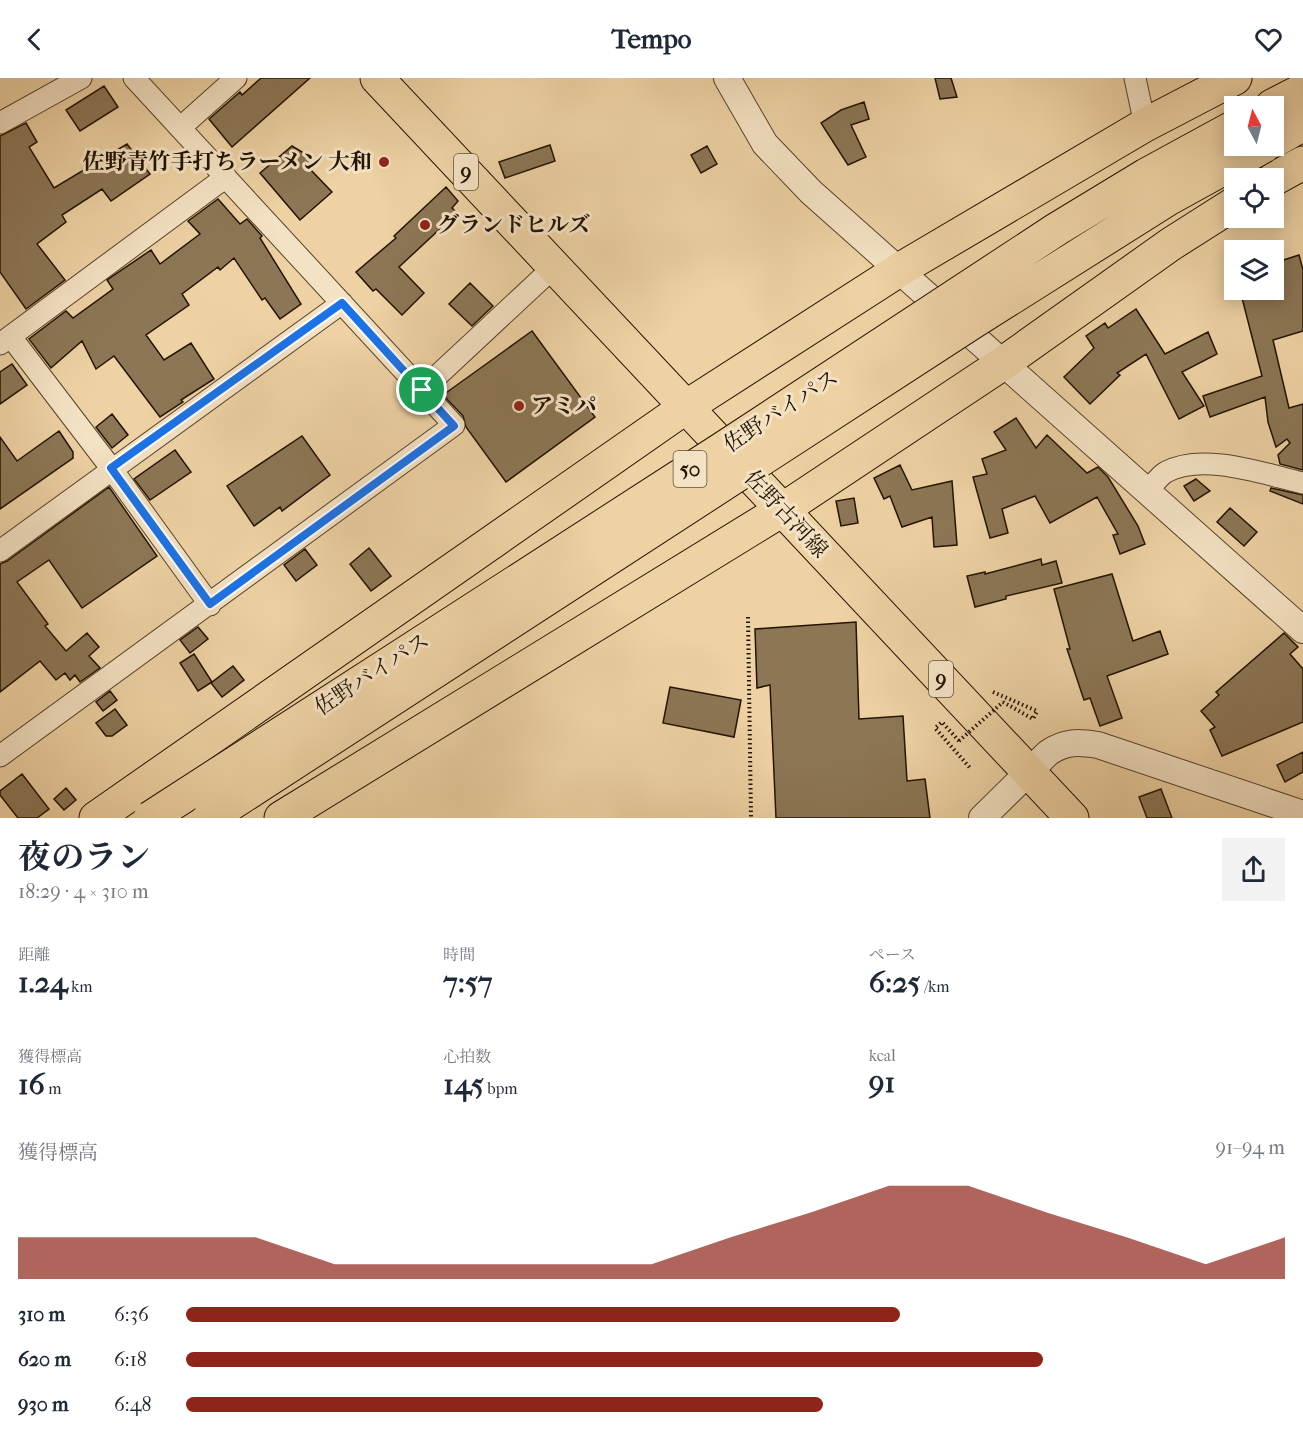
<!DOCTYPE html>
<html lang="ja">
<head>
<meta charset="utf-8">
<style>
	body { margin:0; font-family:"IM FELL French Canon","Noto Serif JP",serif; background:#f2f2f3; color:#1f2937; height:100vh; display:flex; flex-direction:column; font-size:22px; white-space:nowrap }
	* { box-sizing:border-box; margin:0 }
	p { font-size:20px; color:#747a83 }
	.icon { flex:none; width:33px; height:33px; fill:none; stroke:currentColor; stroke-width:2; stroke-linecap:round; stroke-linejoin:round }
	.map { position:relative; height:740px; overflow:hidden }
	.details { display:flex; flex-direction:column; background:#fff; flex:1 }
	.details>* { flex:none }
	.needle { width:39px; rotate:353deg }
	.buttons { position:absolute; left:1224px; top:18px; display:grid; gap:12px }
	.buttons a { display:grid; place-items:center; width:60px; height:60px; border-radius:0px; background:#fff; box-shadow:0 3px 15px #0003; font-size:30px }
	.pin { position:absolute; display:grid; place-items:center; width:51px; height:51px; color:#fff; margin:-26px; border:3px solid #fff; border-radius:50%; box-shadow:0 2px 6px #0007 }
	.round { display:grid; place-items:center; flex:none; width:63px; height:63px; border-radius:0px; background:#f2f2f3 }
	.head { display:flex; align-items:center; justify-content:space-between; height:102px; padding:0 18px }
	h1 { font-size:33px; font-weight:700; line-height:45px }
	.figures { display:grid; grid-template-columns:repeat(3,1fr); gap:9px; height:102px; padding:6px 18px }
	.figures div { display:grid; align-content:center }
	.figures b { font-size:30px; font-weight:700 }
	.figures small { font-size:16px; font-weight:400 }
	.figures p { font-size:16px }
	.chart { height:168px; padding:12px 18px }
	.chart p { display:flex; justify-content:space-between }
	.chart svg { width:100%; height:108px; margin-top:6px; fill:#8f2418; opacity:.7 }
	ul { padding:0 18px; list-style:none; font-size:20px }
	li { display:grid; grid-template-columns:96px 72px 1fr; align-items:center; height:45px }
	li i { height:15px; border-radius:8px; background:#8f2418 }
	header { display:flex; justify-content:space-between; align-items:center; height:78px; padding:0 18px; background:#fff; font-size:27px; font-weight:700 }
	.map>svg:first-child { display:block }
	.building { fill:#8c7655; stroke:#221300; stroke-width:1.5 }
	.lines { fill:none; stroke-linecap:round; stroke-linejoin:round }
	.minor-casing { stroke:#554329; stroke-width:23 }
	.tertiary-casing { stroke:#554329; stroke-width:28 }
	.primary-casing { stroke:#221300; stroke-width:35 }
	.trunk-casing { stroke:#221300; stroke-width:35 }
	.path { stroke:#221300; stroke-width:4; stroke-dasharray:1.5 3; stroke-linecap:butt }
	.minor { stroke:#f4e2c4; stroke-width:21 }
	.tertiary { stroke:#f4e2c4; stroke-width:26 }
	.primary { stroke:#eed2a4; stroke-width:33 }
	.trunk { stroke:#eed2a4; stroke-width:33 }
	.trunk-bridge-casing { stroke:#221300; stroke-width:35; stroke-linecap:butt }
	.path-bridge { stroke:#221300; stroke-width:4; stroke-dasharray:1.5 3; stroke-linecap:butt }
	.trunk-bridge { stroke:#eed2a4; stroke-width:33 }
	.route-casing { stroke:#fff; stroke-width:12 }
	.route { stroke:#1a73e8; stroke-width:8 }
	.poi-dot { fill:#8f2418; stroke:#f4e2c4; stroke-width:2 }
	.labels { text-anchor:middle; dominant-baseline:central; stroke-width:6; stroke-linejoin:round; paint-order:stroke }
	.shield { fill:#f4e2c4; stroke:#61513b; stroke-width:1.5 }
	.shield-label { font-size:21px; font-weight:bold; fill:#221300 }
	.poi-label { font-size:22px; font-weight:bold; fill:#221300; stroke:#f4e2c4; text-anchor:start }
	.street-label { font-size:22px; fill:#221300; stroke:#f4e2c4 }
</style>
</head>
<body>
<header><svg class="icon" aria-label="back" viewBox="0 0 24 24"><path d="M15 5l-7 7 7 7"/></svg>Tempo<svg class="icon" aria-label="heart" viewBox="0 0 24 24"><path d="M12 20l-8-8c-3-5 5-10 8-4 3-6 11-1 8 4z"/></svg></header>
<div class="map">
<svg width="1303" height="740" viewBox="0 0 1303 740">
	<rect width="100%" height="100%" fill="#eed2a4"/>
	<filter id="stains"><feTurbulence type="fractalNoise" baseFrequency=".00333" numOctaves="4"/><feColorMatrix values="0 0 0 0 .2 0 0 0 0 .09 0 0 0 0 .02 0 0 0 .5 -.17"/></filter>
	<radialGradient id="worn" r=".72"><stop offset=".6" stop-color="#630" stop-opacity="0"/><stop offset="1" stop-color="#630" stop-opacity=".3"/></radialGradient>
	<path class="building" d="M261 0H310L232 69 209 41 240 14 242 17Z
		M935 0H951L957 19 940 21Z
		M104 8 118 29 80 53 66 32Z
		M864 24 869 41 851 47 866 79 848 87 821 45 841 32Z
		M26 45 37 64 29 69 54 110 127 66 150 96 111 123 102 111 62 137 66 144 37 166 65 202 26 231 0 194V58Z
		M550 67 555 83 505 100 499 84Z
		M292 68 317 83 309 90 332 114 300 142 260 95Z
		M707 68 717 86 701 95 691 77Z
		M446 109 458 123 452 130 457 135 399 189 424 215 402 237 376 211 373 213 356 194 396 160 394 158Z
		M218 121 240 146 247 141 262 158 260 160 301 226 280 241 265 220 262 222 234 180 220 192 218 189 182 216 189 227 146 257 164 282 191 265 214 301 181 322 183 324 160 339 114 278 96 291 82 263 51 290 29 261 66 233 73 240 113 211 107 202 151 172 160 186 200 156 188 143Z
		M1299 177 1303 192V253L1273 262 1289 330 1303 326V392L1280 386 1278 377 1290 365 1287 361 1276 369 1268 344 1265 319 1210 339 1203 318 1262 298 1240 212H1279L1274 196V185Z
		M470 205 493 228 472 248 449 226Z
		M1136 231 1165 276 1208 254 1217 276 1182 294 1204 328 1179 341 1146 276 1117 295 1120 297 1090 326 1064 299 1094 270 1086 258 1105 245 1108 250Z
		M532 253 595 339 506 404 466 349 463 338 443 317Z
		M12 286 27 307 0 326V294Z
		M112 336 128 357 112 370 96 349Z
		M1016 340 1036 370 1047 357 1087 395 1098 389 1108 399 1138 448 1145 466 1120 476 1113 457 1118 456 1097 419 1050 445 1035 418 1002 431 1008 455 990 460 973 399 987 396 982 381 1006 372 994 354Z
		M59 353 73 374V380L0 431V359L17 383Z
		M302 358 330 397 282 433 280 429 254 448 227 408Z
		M175 372 191 394 150 422 134 401Z
		M900 387 912 412 952 403 957 467 934 469 932 439 902 449 890 418 884 421 874 400Z
		M1196 401 1210 413 1194 423 1184 408Z
		M109 409 157 478 82 530 49 482 17 504 48 546 45 548 66 573 87 555 99 569 89 578 100 590 80 604 75 597 70 602 65 595 56 602 40 583 0 614V486L7 483Z
		M1271 410 1303 417V426L1270 413Z
		M854 420 858 445 841 448 836 423Z
		M1230 430 1257 454 1244 468 1217 444Z
		M369 470 391 498 371 513 350 486Z
		M305 471 317 487 296 503 284 487Z
		M1041 481 1042 487 1056 483 1062 505 1006 518V521L975 529 967 498 985 494V496Z
		M1112 496 1133 563 1160 553 1168 576 1107 598 1122 640 1100 648 1090 620 1084 622 1067 571H1070L1054 511Z
		M856 544 859 641 903 638 907 703 925 701 930 740H776L770 607 757 610 755 551Z
		M198 549 208 561 190 575 180 562Z
		M1284 555 1298 569 1290 576 1303 591V644L1222 678 1210 652 1215 649 1201 633 1219 617 1216 614Z
		M194 576 212 604 198 613 180 585Z
		M233 588 244 602 222 619 211 605Z
		M670 609 741 622 734 659 663 645Z
		M110 613 117 622 103 633 96 624Z
		M115 631 127 647 112 658H106L96 645Z
		M1303 674V694L1285 704 1277 687Z
		M22 696 49 731 37 740H18L0 717V713Z
		M66 710 76 722 64 732 54 721Z
		M1161 711 1172 740H1147L1139 719Z"/>
	<g class="lines">
		<g class="minor-casing">
			<path id="minor" d="M1135 0 1145 47
				M0 45 81 0
				M180 50 236 0
				M11 259 111 390 210 527
				M0 266 226 99
				M422 312 555 188
				M1147 414C1153 407 1159 398 1166 394 1203 374 1264 396 1303 405
				M0 473 342 225
				M0 678 454 347 134 0"/>
		</g>
		<g class="tertiary-casing">
			<path id="tertiary" d="M727 0 765 66 811 114 1303 552
				M982 740 1048 675C1065 663 1079 664 1098 667L1303 736"/>
		</g>
		<g class="primary-casing">
			<path id="primary" d="M377 0 1072 740"/>
		</g>
		<g class="trunk-casing">
			<path id="trunk" d="M1272 28 1303 12
				M1274 63 1303 46
				M1274 101 1303 85
				M96 740 686 329 899 192 1145 47 1235 0
				M281 740 782 432 1002 286 1171 166 1234 126"/>
		</g>
		<path class="path" d="M748 539 751 740
			M993 614 1037 633 1033 641 1003 624
			M959 663 942 644 935 650 971 691"/>
		<use href="#minor" class="minor"/>
		<use href="#tertiary" class="tertiary"/>
		<use href="#primary" class="primary"/>
		<use href="#trunk" class="trunk"/>
		<g class="trunk-bridge-casing">
			<path id="trunk-bridge" d="M150 740 725 369 1057 151 1146 97 1234 49
				M209 740 973 244 1168 121 1264 68"/>
		</g>
		<path class="path-bridge" d="M959 663 1003 624"/>
		<use href="#trunk-bridge" class="trunk-bridge"/>
	</g>
	<g class="lines">
		<g class="route-casing">
			<path id="route" d="M342 225 454 348 210 526 111 390Z"/>
		</g>
		<use href="#route" class="route"/>
	</g>
	<g class="poi-dot">
		<circle cx="384" cy="84" r="6"/>
		<circle cx="425" cy="147" r="6"/>
		<circle cx="519" cy="328" r="6"/>
	</g>
	<g class="labels">
		<g class="shield">
			<rect x="454" y="76" width="24" height="36" rx="4.5"/>
			<rect x="673.5" y="373" width="33" height="36" rx="4.5"/>
			<rect x="929" y="583" width="24" height="36" rx="4.5"/>
		</g>
		<g class="shield-label">
			<text x="466" y="94">9</text>
			<text x="690" y="391">50</text>
			<text x="941" y="601">9</text>
		</g>
		<g class="poi-label">
			<text x="372" y="84" text-anchor="end">佐野青竹手打ちラーメン 大和</text>
			<text x="437" y="147">グランドヒルズ</text>
			<text x="531" y="328">アミパ</text>
		</g>
		<g class="street-label">
			<text transform="translate(781 333) rotate(-33)">佐野バイパス</text>
			<text transform="translate(786 436) rotate(47)">佐野古河線</text>
			<text transform="translate(372 596) rotate(-33)">佐野バイパス</text>
		</g>
	</g>
	<rect width="100%" height="100%" filter="url(#stains)"/>
	<rect width="100%" height="100%" fill="url(#worn)"/>
</svg>
<div class="buttons">
<a><svg class="needle" viewBox="-14 -14 28 28"><path d="M0-13l5 13h-10z" fill="#e53935"/><path d="M0 13l5-13h-10z" fill="#747a83"/></svg></a>
<a><svg class="icon" aria-label="locate" viewBox="0 0 24 24"><circle cx="12" cy="12" r="6"/><path d="M12 2v4M12 18v4M2 12h4M18 12h4"/></svg></a>
<a><svg class="icon" aria-label="layers" viewBox="0 0 24 24"><path d="M12 4l9 5-9 5-9-5zM3 14l9 5 9-5"/></svg></a>
</div>
<div class="pin" style="left:422px;top:312px;background:#1e9e55"><svg class="icon" aria-label="arrive" viewBox="0 0 24 24"><path d="M6 21V4h12l-3 4 3 4H6"/></svg></div>
</div>
<section class="details">
<div class="head"><div><h1>夜のラン</h1><p>18:29 · 4 × 310 m</p></div><a class="round"><svg class="icon" aria-label="share" viewBox="0 0 24 24"><path d="M12 15V3M7 8l5-5 5 5M5 13v7h14v-7"/></svg></a></div>
<div class="figures">
<div><p>距離</p><b>1.24<small> km</small></b></div>
<div><p>時間</p><b>7:57</b></div>
<div><p>ペース</p><b>6:25<small> /km</small></b></div>
</div>
<div class="figures">
<div><p>獲得標高</p><b>16<small> m</small></b></div>
<div><p>心拍数</p><b>145<small> bpm</small></b></div>
<div><p>kcal</p><b>91</b></div>
</div>
<div class="chart"><p><span>獲得標高</span>91–94 m</p>
<svg viewBox="0 0 160 44" preserveAspectRatio="none"><path d="M0 44V27L10 27L20 27L30 27L40 38L50 38L60 38L70 38L80 38L90 27L100 17L110 6L120 6L130 17L140 27L150 38L160 27V44z"/></svg>
</div>
<ul>
<li><b>310 m</b>6:36<i style="width:65%"></i></li>
<li><b>620 m</b>6:18<i style="width:78%"></i></li>
<li><b>930 m</b>6:48<i style="width:58%"></i></li>
</ul>
</section>
</body>
</html>
